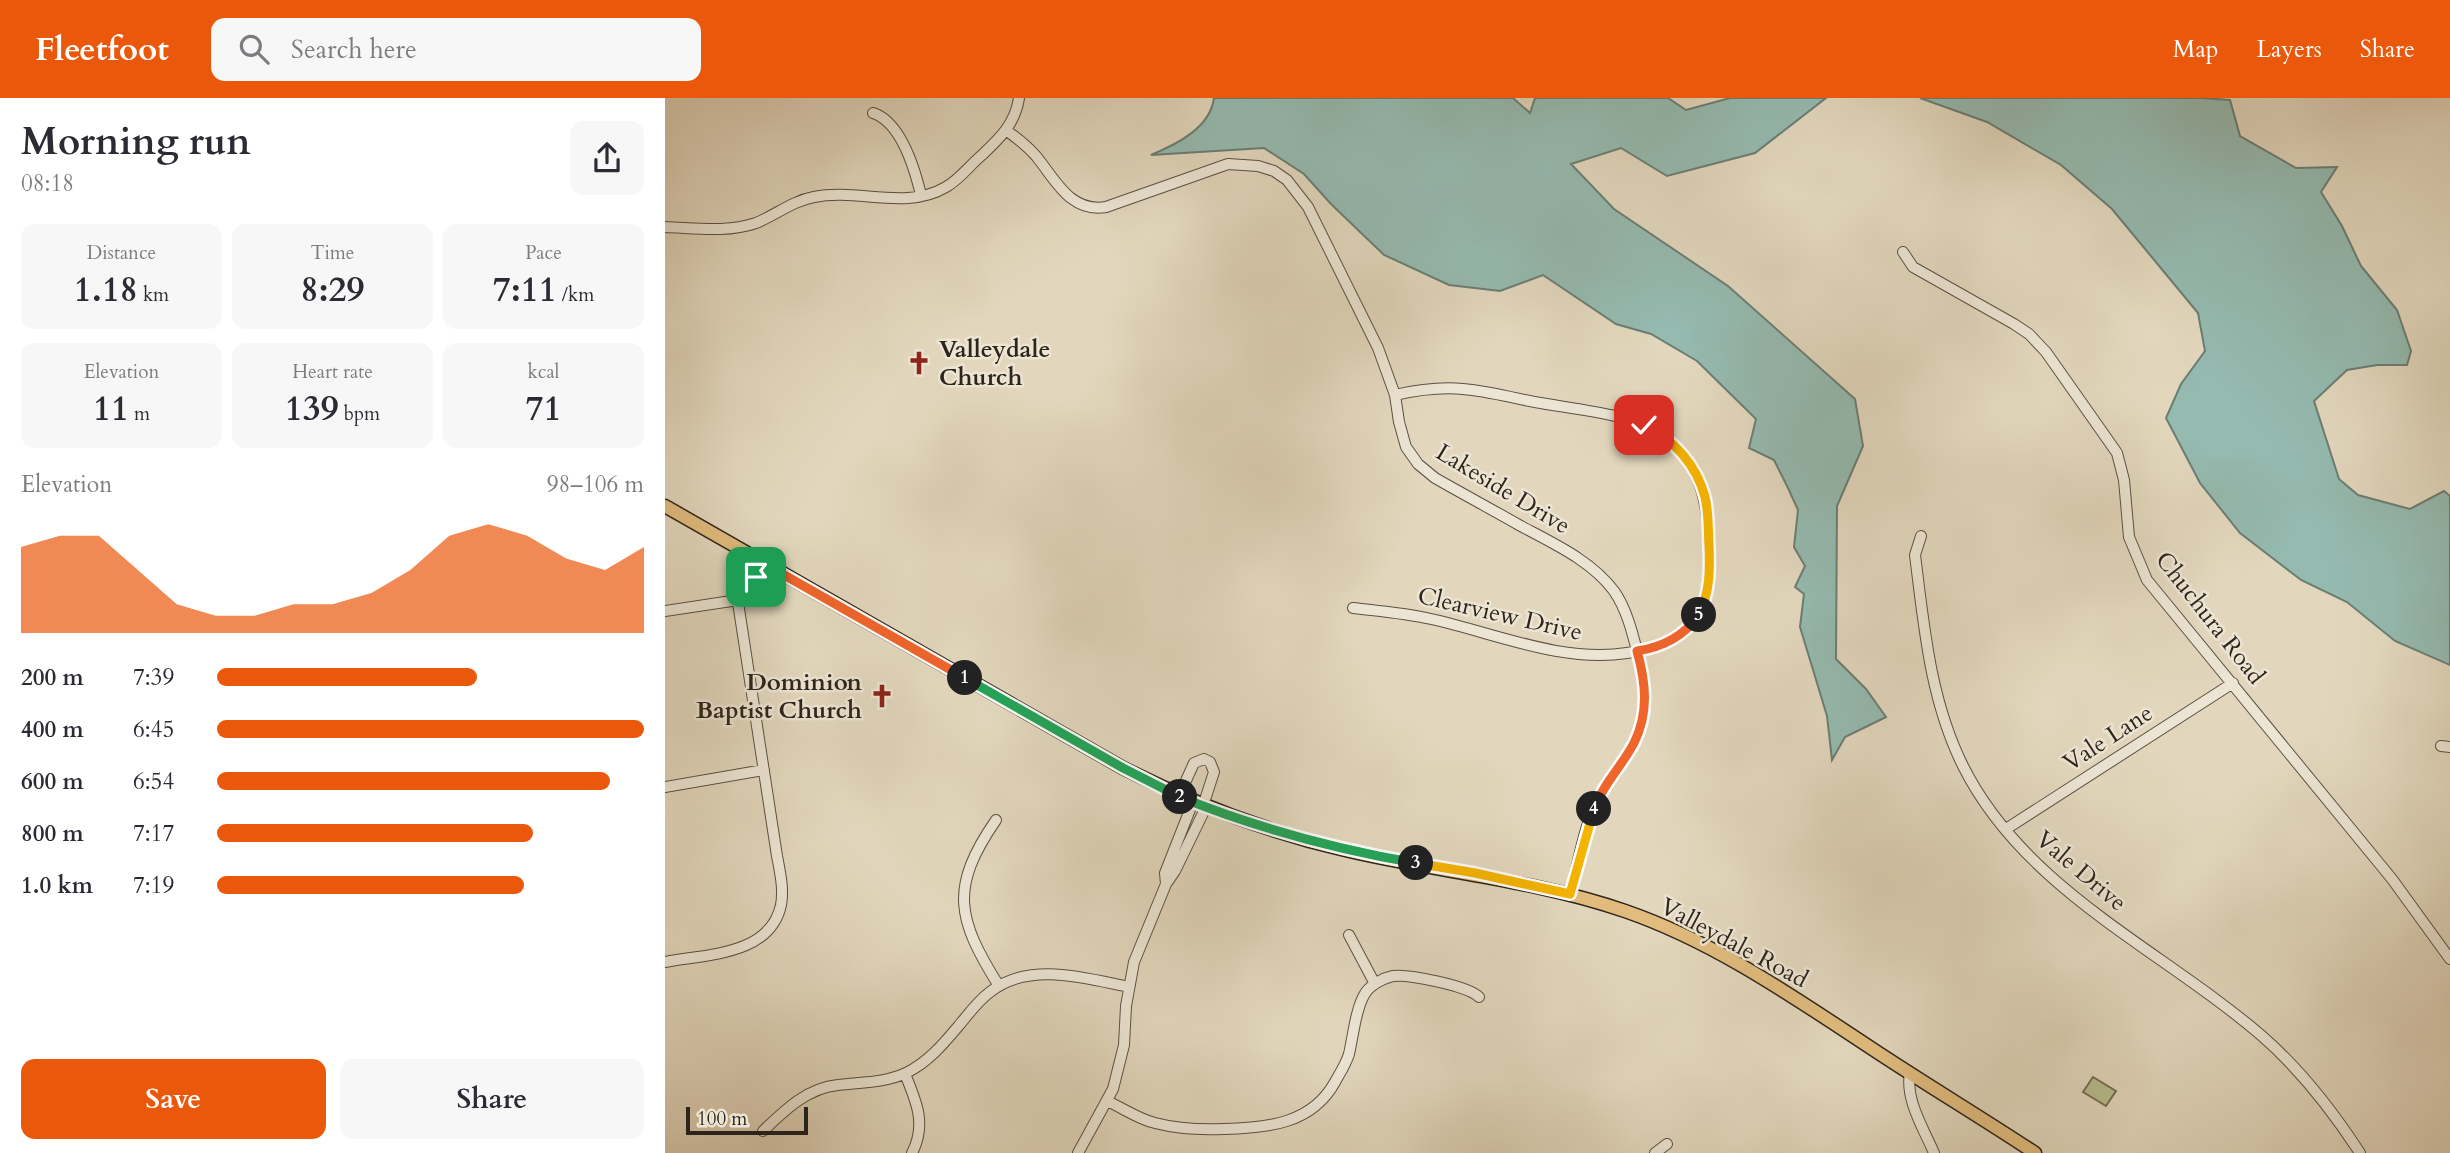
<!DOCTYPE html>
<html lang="en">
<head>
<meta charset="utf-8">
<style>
	body { margin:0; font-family:Cardo,serif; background:#f7f7f7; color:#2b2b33; height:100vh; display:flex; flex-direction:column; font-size:26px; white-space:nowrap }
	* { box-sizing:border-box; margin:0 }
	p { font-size:23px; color:#7c7c81 }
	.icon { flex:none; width:38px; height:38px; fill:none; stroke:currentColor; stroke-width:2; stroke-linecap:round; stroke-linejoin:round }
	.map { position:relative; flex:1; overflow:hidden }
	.drawer { display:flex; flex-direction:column; background:#fff; width:665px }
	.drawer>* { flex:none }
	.scale { position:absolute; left:21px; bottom:18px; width:122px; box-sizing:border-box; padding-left:7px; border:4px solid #2d241b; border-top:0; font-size:19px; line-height:24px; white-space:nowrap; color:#2d241b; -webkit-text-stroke:5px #ece5d4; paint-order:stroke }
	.pin { position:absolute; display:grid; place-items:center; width:60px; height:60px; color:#fff; margin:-30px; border-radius:14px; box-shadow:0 4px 10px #0006 }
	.km { position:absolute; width:35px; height:35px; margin:-18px; border-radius:50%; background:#222; color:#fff; font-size:19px; line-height:35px; text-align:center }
	.round { display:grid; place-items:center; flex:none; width:74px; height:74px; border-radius:14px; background:#f7f7f7 }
	.headline { display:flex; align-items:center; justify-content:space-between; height:119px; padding:0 21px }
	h1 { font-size:38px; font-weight:700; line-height:52px }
	.figures { display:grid; grid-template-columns:repeat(3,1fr); gap:10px; height:119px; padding:7px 21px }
	.figures div { display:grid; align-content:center; border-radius:14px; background:#f7f7f7; text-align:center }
	.figures b { font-size:35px; font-weight:700 }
	.figures small { font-size:19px; font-weight:400 }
	.figures p { font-size:19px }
	.chart { height:196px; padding:14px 21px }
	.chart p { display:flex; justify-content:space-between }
	.chart svg { width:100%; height:126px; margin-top:7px; fill:#ea580c; opacity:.7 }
	.button { display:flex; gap:14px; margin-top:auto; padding:14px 21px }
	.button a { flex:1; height:80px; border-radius:14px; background:#ea580c; color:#fff; font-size:28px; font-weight:700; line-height:80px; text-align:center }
	.button a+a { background:#f7f7f7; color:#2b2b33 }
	ul { padding:0 21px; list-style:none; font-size:23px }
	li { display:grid; grid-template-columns:112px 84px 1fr; align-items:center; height:52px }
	li i { height:18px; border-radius:9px; background:#ea580c }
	header { display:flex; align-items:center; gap:42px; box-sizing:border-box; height:98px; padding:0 35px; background:#ea580c; color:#fff }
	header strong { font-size:33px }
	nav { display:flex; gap:38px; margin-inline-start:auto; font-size:24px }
	.search { width:490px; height:63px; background:#f7f7f7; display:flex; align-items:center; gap:18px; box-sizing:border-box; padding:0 24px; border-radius:14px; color:#7c7c81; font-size:26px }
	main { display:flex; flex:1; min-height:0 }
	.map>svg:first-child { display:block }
	.green { fill:#b7bd8e; stroke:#727054; stroke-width:2 }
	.water { fill:#95bab0; stroke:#6b7e74; stroke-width:2 }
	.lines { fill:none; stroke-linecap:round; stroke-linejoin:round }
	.minor-casing { stroke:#5a5144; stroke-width:12 }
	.major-casing { stroke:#2d241b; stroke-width:15 }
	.minor { stroke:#ece5d4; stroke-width:10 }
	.major { stroke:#e1bc7e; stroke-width:12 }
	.split-1-casing { stroke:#fff; stroke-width:14 }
	.split-2-casing { stroke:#fff; stroke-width:14 }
	.split-3-casing { stroke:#fff; stroke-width:14 }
	.split-4-casing { stroke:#fff; stroke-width:14 }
	.split-5-casing { stroke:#fff; stroke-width:14 }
	.split-6-casing { stroke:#fff; stroke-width:14 }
	.split-1 { stroke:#f0652b; stroke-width:9 }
	.split-2 { stroke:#22a559; stroke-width:9 }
	.split-3 { stroke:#22a559; stroke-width:9 }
	.split-4 { stroke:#f5b400; stroke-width:9 }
	.split-5 { stroke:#f0652b; stroke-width:9 }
	.split-6 { stroke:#f5b400; stroke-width:9 }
	.labels { text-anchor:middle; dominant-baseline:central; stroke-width:5; stroke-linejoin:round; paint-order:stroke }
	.poi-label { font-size:24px; font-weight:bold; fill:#2d241b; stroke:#ece5d4; text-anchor:start }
	.street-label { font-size:24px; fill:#2d241b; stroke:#ece5d4 }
</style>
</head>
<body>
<header>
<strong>Fleetfoot</strong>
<div class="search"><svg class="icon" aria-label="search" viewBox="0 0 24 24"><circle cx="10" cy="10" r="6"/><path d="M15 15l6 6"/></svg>Search here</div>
<nav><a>Map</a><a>Layers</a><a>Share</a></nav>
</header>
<main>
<section class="drawer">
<div class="headline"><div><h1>Morning run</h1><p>08:18</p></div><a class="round"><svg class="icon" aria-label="share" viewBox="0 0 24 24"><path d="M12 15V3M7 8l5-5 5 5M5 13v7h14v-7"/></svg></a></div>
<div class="figures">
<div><p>Distance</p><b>1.18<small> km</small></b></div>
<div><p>Time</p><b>8:29</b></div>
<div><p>Pace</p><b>7:11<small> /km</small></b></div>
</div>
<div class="figures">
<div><p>Elevation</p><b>11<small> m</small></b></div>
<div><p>Heart rate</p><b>139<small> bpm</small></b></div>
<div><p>kcal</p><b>71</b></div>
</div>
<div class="chart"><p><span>Elevation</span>98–106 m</p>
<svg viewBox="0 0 160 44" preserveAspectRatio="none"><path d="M0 44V14L10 10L20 10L30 22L40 34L50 38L60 38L70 34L80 34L90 30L100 22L110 10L120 6L130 10L140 18L150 22L160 14V44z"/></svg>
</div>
<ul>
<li><b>200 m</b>7:39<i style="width:61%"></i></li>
<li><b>400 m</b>6:45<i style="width:100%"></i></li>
<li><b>600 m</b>6:54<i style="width:92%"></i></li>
<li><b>800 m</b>7:17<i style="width:74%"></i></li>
<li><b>1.0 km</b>7:19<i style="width:72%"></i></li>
</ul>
<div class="button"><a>Save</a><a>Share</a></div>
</section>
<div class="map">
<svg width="1785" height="1055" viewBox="0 0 1785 1055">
	<rect width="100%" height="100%" fill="#e2d7bd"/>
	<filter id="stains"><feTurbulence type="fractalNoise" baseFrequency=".00286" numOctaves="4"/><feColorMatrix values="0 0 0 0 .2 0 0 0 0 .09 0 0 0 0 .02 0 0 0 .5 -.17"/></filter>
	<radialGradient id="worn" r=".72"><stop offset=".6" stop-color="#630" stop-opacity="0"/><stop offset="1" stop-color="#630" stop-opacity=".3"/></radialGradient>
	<path class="green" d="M1428 979 1451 993 1441 1008 1418 994Z"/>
	<path class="water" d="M549 0H848L865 15 870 0H1003L1021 12 1065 0H1161L1090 55 1002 78 956 50 906 66 949 111 1063 188 1190 301 1198 348 1172 408 1171 561 1201 591 1221 619 1180 639 1167 662 1162 618 1135 529 1139 496 1130 489 1140 468 1129 449 1133 412 1123 390 1109 362 1084 350 1091 321 1032 263 986 236 951 226 878 177 835 193 784 187 719 157 666 106 639 76 599 50 486 57C512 46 545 30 549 0Z
		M1255 0H1537L1565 2 1575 38 1631 70 1672 69 1656 94 1677 128 1696 168 1732 212 1746 253 1742 267H1712L1682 272 1649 303 1674 381 1693 397 1745 411 1779 393 1785 398V567L1730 543 1682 504 1636 482 1575 435 1535 385 1501 320 1516 286 1540 253 1533 215 1447 111 1396 67 1322 24Z"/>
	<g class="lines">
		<g class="minor-casing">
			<path id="minor" d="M208 15C236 24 250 72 256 97
				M342 33C352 40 362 48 371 58 390 81 405 115 441 109L563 66 593 68 609 73 622 82 643 109 713 250 730 297 734 324 741 349 753 366 770 380C798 396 826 411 854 427 887 445 926 462 949 493 961 510 967 533 972 553 979 577 983 601 976 626 968 655 944 677 931 704 918 733 913 766 905 796
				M0 129C30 130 62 135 91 125 111 117 127 103 149 99 193 90 240 113 281 89 295 81 305 67 317 57 335 40 350 26 354 0
				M1238 154 1248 169 1349 226 1364 236 1381 254 1452 355 1459 382 1464 439 1482 482 1727 781 1785 861
				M1256 438 1250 457C1259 528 1265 602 1298 668 1360 792 1496 851 1597 938 1636 972 1667 1012 1695 1055
				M688 510C714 513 740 515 766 521 830 535 896 565 962 555 1034 545 1046 511 1044 445 1042 398 1035 369 998 337 973 317 909 311 876 305 850 301 825 293 798 291 776 289 752 292 730 297
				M0 513 73 502 79 498 100 466
				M1776 648 1785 649
				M0 689 99 672
				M514 698 529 665 539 661 545 664 549 674 538 708
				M331 722C284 790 292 821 334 888
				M1341 731 1568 585
				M501 786 500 775 528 704
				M684 837 710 886
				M0 864C40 856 105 858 116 807 119 791 115 774 112 758L72 498 91 461
				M1245 975C1240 1002 1259 1031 1269 1055
				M240 976C251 1003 262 1026 247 1055
				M442 1003C458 1010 473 1021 490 1025 513 1031 536 1032 559 1031 602 1030 647 1026 670 984 675 975 681 966 684 956 688 939 691 908 701 894 706 887 718 880 728 878 744 876 803 888 814 899
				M98 1033C120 1012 142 990 173 987 197 984 219 985 241 975 264 964 280 944 296 925 305 914 313 903 325 894 364 863 420 880 464 889
				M413 1055 448 991 459 947 461 908 469 864 501 786 510 773 541 709
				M990 1055 1002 1046"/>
		</g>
		<g class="major-casing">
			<path id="major" d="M0 408 458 670C528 705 599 733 676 751 770 774 868 781 960 813 1050 844 1130 900 1209 952 1262 987 1317 1020 1370 1055"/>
		</g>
		<use href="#minor" class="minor"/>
		<use href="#major" class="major"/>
	</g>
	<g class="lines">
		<g class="split-1-casing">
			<path id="split-1" d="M91 479 100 466 300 580"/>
		</g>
		<g class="split-2-casing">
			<path id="split-2" d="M300 580 458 670 515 699"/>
		</g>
		<g class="split-3-casing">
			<path id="split-3" d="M515 699C592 730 669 751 751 765"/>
		</g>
		<g class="split-4-casing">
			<path id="split-4" d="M751 765 810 775 905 796 929 711"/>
		</g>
		<g class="split-5-casing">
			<path id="split-5" d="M929 711C938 686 957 668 969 645 984 615 981 585 972 553 999 549 1019 538 1034 517"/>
		</g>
		<g class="split-6-casing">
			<path id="split-6" d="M979 327C1008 340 1032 368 1040 399 1044 415 1043 432 1044 448 1045 472 1045 494 1034 517"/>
		</g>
		<use href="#split-1" class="split-1"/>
		<use href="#split-2" class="split-2"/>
		<use href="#split-3" class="split-3"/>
		<use href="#split-4" class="split-4"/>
		<use href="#split-5" class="split-5"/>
		<use href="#split-6" class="split-6"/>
	</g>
	<defs>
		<g id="church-bare" transform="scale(1.89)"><path d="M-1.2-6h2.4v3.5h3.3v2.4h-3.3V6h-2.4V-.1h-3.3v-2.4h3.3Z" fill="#8f2418" stroke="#ece5d4" stroke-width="2.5" paint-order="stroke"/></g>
	</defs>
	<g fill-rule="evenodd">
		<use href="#church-bare" x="254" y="265"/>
		<use href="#church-bare" x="217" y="598"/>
	</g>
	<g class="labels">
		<g class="poi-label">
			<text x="274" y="251">Valleydale<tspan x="274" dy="28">Church</tspan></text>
			<text x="197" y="584" text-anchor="end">Dominion<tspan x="197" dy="28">Baptist Church</tspan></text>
		</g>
		<g class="street-label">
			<text transform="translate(838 391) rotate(31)">Lakeside Drive</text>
			<text transform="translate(835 516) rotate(13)">Clearview Drive</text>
			<text transform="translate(1545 520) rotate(52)">Chuchura Road</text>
			<text transform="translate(1443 640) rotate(-33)">Vale Lane</text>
			<text transform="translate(1416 773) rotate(40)">Vale Drive</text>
			<text transform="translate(1069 845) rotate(28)">Valleydale Road</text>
		</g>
	</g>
	<rect width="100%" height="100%" filter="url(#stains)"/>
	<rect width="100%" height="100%" fill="url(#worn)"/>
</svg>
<div class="scale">100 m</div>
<div class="pin" style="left:91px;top:479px;background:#1e9e55"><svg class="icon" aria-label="arrive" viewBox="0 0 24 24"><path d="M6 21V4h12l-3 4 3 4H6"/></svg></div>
<div class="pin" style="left:979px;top:327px;background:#d93025"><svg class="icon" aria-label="check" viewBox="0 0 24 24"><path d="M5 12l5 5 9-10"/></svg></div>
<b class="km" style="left:300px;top:580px">1</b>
<b class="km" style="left:515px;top:699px">2</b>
<b class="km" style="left:751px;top:765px">3</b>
<b class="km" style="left:929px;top:711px">4</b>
<b class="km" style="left:1034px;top:517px">5</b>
</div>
</main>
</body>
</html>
